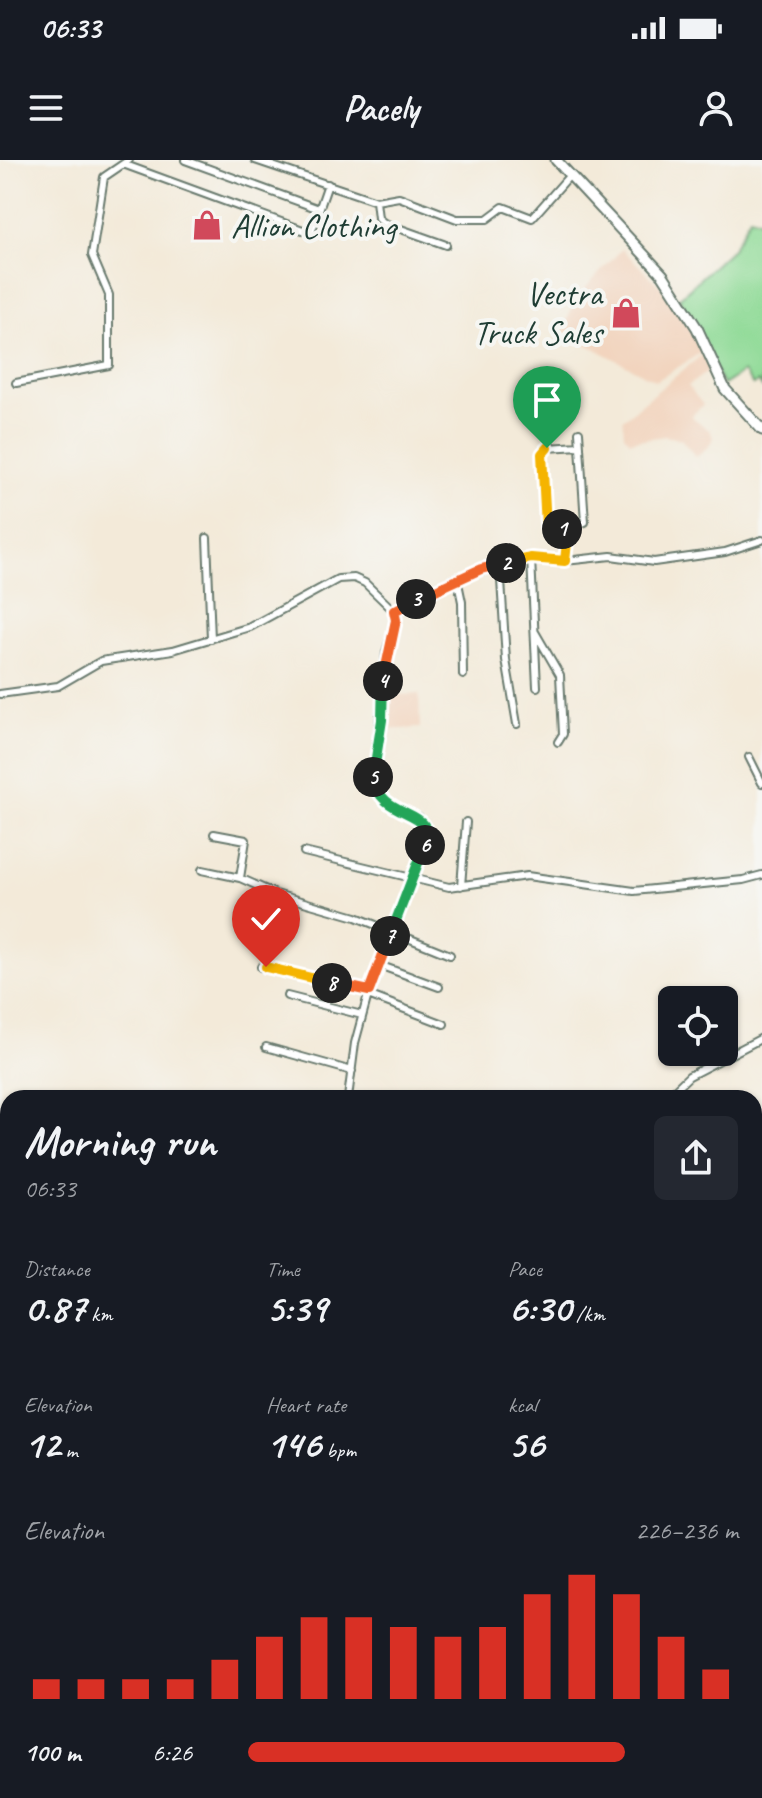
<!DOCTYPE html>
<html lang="en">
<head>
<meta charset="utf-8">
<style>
	body { margin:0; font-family:Caveat,sans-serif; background:#242831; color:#f1f3f6; height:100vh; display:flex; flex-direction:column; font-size:30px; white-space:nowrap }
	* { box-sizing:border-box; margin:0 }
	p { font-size:26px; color:#9ea1a6 }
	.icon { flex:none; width:44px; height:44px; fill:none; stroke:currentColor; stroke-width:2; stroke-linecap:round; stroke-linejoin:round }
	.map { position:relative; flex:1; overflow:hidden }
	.panel { position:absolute; left:0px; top:930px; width:762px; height:708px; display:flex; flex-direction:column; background:#171b24; border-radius:24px 24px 0 0; box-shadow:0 2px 6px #0004 }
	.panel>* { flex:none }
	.controls { position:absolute; left:658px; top:826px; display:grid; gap:16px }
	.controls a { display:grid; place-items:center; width:80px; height:80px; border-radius:12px; background:#171b24; box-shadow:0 2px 6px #0004; font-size:40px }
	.pin { position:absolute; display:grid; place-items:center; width:68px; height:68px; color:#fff; margin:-82px -34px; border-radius:50% 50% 50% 0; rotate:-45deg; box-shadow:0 0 8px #0007 }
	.pin .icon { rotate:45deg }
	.km { position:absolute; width:40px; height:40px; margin:-20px; border-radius:50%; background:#222; color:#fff; font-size:22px; line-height:40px; text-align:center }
	.round { display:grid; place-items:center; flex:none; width:84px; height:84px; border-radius:12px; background:#242831 }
	.summary { display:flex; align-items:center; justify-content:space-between; height:136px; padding:0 24px }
	h1 { font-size:44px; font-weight:800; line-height:60px }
	.stats { display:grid; grid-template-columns:repeat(3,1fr); gap:12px; height:136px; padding:8px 24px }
	.stats div { display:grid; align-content:center }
	.stats b { font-size:40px; font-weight:800 }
	.stats small { font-size:22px; font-weight:400 }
	.stats p { font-size:22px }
	.chart { height:224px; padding:16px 24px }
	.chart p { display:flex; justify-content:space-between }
	.chart svg { width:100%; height:144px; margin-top:8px; stroke:#d93025; stroke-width:6 }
	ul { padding:0 24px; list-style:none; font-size:26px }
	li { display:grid; grid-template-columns:128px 96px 1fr; align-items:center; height:60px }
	li i { height:20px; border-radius:10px; background:#d93025 }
	.status { display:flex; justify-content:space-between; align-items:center; height:56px; padding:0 40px; background:#171b24; direction:ltr }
	.status svg { height:22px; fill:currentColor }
	header { display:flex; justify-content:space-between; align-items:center; height:104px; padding:0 24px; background:#171b24; font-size:36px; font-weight:800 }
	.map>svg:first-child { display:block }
	.built { fill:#f2d4be }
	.green { fill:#8fda96; stroke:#578c65; stroke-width:2 }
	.forest { fill:#73ba7f; stroke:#497c5a; stroke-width:2 }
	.water { fill:#45abc5; stroke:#32747c; stroke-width:2 }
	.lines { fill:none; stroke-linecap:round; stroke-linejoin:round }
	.street-casing { stroke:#697a6e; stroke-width:10 }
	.secondary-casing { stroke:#697a6e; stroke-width:13 }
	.street { stroke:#fff; stroke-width:6 }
	.secondary { stroke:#fff; stroke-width:9 }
	.split-1-casing { stroke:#fff; stroke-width:16 }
	.split-2-casing { stroke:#fff; stroke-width:16 }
	.split-3-casing { stroke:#fff; stroke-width:16 }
	.split-4-casing { stroke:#fff; stroke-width:16 }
	.split-5-casing { stroke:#fff; stroke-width:16 }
	.split-6-casing { stroke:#fff; stroke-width:16 }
	.split-7-casing { stroke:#fff; stroke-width:16 }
	.split-8-casing { stroke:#fff; stroke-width:16 }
	.split-9-casing { stroke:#fff; stroke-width:16 }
	.split-1 { stroke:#f5b400; stroke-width:10 }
	.split-2 { stroke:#f5b400; stroke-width:10 }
	.split-3 { stroke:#f0652b; stroke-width:10 }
	.split-4 { stroke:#f0652b; stroke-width:10 }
	.split-5 { stroke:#22a559; stroke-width:10 }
	.split-6 { stroke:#22a559; stroke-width:10 }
	.split-7 { stroke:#22a559; stroke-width:10 }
	.split-8 { stroke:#f0652b; stroke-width:10 }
	.split-9 { stroke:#f5b400; stroke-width:10 }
	.labels { text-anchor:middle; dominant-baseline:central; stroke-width:8; stroke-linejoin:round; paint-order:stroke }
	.poi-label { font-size:34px; fill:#1f3d34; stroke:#f6f6f2; text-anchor:start }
</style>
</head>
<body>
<div class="status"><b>06:33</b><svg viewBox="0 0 49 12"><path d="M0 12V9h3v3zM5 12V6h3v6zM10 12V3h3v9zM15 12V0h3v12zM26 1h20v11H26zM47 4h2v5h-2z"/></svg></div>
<header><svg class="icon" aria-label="menu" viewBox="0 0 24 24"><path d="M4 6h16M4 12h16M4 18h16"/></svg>Pacely<svg class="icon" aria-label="person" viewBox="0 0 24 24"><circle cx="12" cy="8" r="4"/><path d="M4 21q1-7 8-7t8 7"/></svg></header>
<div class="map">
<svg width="762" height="1638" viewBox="0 0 762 1638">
	<rect width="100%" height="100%" fill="#f6f6f2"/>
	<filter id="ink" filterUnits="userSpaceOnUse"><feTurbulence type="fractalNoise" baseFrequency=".0125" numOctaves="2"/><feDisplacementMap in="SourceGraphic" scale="16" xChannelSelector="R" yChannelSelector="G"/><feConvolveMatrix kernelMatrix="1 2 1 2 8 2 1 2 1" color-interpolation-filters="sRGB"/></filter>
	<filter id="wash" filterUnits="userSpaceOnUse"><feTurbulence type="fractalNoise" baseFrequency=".006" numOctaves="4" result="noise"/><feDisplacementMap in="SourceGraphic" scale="32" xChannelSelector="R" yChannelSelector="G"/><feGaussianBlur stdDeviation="1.8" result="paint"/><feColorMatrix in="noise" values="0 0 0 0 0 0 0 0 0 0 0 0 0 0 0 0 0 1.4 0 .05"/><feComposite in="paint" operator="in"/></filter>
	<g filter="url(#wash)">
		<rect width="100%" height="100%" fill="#f3ead9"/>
		<path class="built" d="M622 89 674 140 702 192 656 221 562 171 578 136Z
			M703 194 713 207 688 226 703 245 691 256 710 271 713 278 709 286 696 297 681 279 665 276 630 281 624 275 623 259Z
			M419 534 420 568 382 570 384 536Z"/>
		<path class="green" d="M750 57 762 61V227L758 222 753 225 743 212 723 225 679 138 733 88Z
			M0 1525 8 1531V1630H80L82 1638H0Z"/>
		<path class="forest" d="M754 1324 762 1337V1460L754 1456Z"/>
		<path class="water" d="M8 1248V1279L0 1282V1252Z
			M8 1423V1521L0 1516V1433Z
			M754 1447 762 1453V1488L754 1483Z
			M366 1630H460L450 1638H376Z"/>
	</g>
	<g filter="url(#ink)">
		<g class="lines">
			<g class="street-casing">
				<path id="street" d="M185 0 319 49
					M255 0 376 41 399 37 457 59H487L503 47 532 58 570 15
					M123 4 311 73 328 24
					M376 41 378 58 384 63 446 85
					M16 223 109 205V135L92 95 104 17 129 0
					M567 369 552 370 546 366 542 294 547 288 580 286
					M207 378 211 479
					M531 398 537 527
					M565 401 567 369 585 362 579 272
					M500 404 506 500 517 564
					M457 418 462 442 463 515
					M394 451 457 418 522 399 565 401 611 396 654 402 725 392 762 380
					M535 472 560 515 563 574 558 582
					M0 534 58 526 101 501 173 490 250 467 338 419 354 418 365 423 394 451 396 460 386 492 374 620C380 644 397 651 419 657L427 679 368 835 355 883 348 938
					M749 597 762 623
					M214 674 246 680 240 718
					M304 692 449 727 527 716 634 731 743 720 762 715
					M202 710 240 718 276 734 356 757 450 795
					M461 726 466 662
					M379 805 439 827
					M261 807 369 831
					M368 835 444 864
					M287 836 362 855
					M266 887 352 911
					M666 938 689 916 762 878
					M754 1002 762 1004
					M0 1138 8 1126
					M0 1370 8 1362
					M0 1394 4 1397 0 1403
					M754 1510 762 1528
					M0 1541 8 1544
					M0 1577 8 1581
					M754 1598 762 1618
					M0 1611 8 1614
					M583 1630 587 1638
					M682 1630 686 1638
					M19 1638 22 1630
					M621 1638 637 1630
					M694 1638 711 1630"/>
			</g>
			<g class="secondary-casing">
				<path id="secondary" d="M556 0 663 115 697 168 725 229 762 270"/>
			</g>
			<use href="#street" class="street"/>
			<use href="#secondary" class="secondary"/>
		</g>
	</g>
	<g class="lines" filter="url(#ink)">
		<g class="split-1-casing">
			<path id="split-1" d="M547 288 542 294 546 366 552 370 562 369"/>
		</g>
		<g class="split-2-casing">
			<path id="split-2" d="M506 403 531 398 565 401 568 373 567 369H562"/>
		</g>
		<g class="split-3-casing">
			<path id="split-3" d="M416 439 481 409 506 403"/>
		</g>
		<g class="split-4-casing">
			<path id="split-4" d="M383 521 396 460 394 451 416 439"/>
		</g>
		<g class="split-5-casing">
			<path id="split-5" d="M373 617 382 560 383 521"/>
		</g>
		<g class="split-6-casing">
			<path id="split-6" d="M373 617C381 662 438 646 425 685"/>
		</g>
		<g class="split-7-casing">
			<path id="split-7" d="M390 776 425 685"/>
		</g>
		<g class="split-8-casing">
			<path id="split-8" d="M332 823 369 831 390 776"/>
		</g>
		<g class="split-9-casing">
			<path id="split-9" d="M266 807 332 823"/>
		</g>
		<use href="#split-1" class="split-1"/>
		<use href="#split-2" class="split-2"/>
		<use href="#split-3" class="split-3"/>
		<use href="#split-4" class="split-4"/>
		<use href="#split-5" class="split-5"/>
		<use href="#split-6" class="split-6"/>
		<use href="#split-7" class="split-7"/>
		<use href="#split-8" class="split-8"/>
		<use href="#split-9" class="split-9"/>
	</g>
	<defs>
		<g id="shop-bare" transform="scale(2.4)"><path d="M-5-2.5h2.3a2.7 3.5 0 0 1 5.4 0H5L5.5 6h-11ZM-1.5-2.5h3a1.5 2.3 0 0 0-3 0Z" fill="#d1495b" stroke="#f6f6f2" stroke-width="2.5" paint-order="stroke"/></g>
	</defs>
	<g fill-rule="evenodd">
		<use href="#shop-bare" x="207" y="65"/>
		<use href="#shop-bare" x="626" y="153"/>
	</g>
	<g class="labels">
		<g class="poi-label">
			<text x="231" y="65">Allion Clothing</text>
			<text x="602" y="133" text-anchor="end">Vectra<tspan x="602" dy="39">Truck Sales</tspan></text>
		</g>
	</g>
</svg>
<div class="controls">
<a><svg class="icon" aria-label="locate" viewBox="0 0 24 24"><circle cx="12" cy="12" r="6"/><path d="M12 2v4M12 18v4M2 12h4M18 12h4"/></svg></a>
</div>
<div class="pin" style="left:547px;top:288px;background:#1e9e55"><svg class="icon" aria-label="arrive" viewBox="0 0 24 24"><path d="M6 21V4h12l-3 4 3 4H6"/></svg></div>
<div class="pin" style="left:266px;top:807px;background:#d93025"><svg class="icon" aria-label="check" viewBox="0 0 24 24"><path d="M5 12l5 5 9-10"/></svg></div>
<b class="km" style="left:562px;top:369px">1</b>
<b class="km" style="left:506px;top:403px">2</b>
<b class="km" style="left:416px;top:439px">3</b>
<b class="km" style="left:383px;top:521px">4</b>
<b class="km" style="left:373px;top:617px">5</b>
<b class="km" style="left:425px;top:685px">6</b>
<b class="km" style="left:390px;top:776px">7</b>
<b class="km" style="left:332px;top:823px">8</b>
<section class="panel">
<div class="summary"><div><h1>Morning run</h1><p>06:33</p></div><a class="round"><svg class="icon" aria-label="share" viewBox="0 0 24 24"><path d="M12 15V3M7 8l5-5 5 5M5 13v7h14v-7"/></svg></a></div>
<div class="stats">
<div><p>Distance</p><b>0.87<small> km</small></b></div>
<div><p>Time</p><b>5:39</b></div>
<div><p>Pace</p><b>6:30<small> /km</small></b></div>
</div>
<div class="stats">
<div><p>Elevation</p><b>12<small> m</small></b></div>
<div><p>Heart rate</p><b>146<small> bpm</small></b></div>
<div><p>kcal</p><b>56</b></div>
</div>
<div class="chart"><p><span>Elevation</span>226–236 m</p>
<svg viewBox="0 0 160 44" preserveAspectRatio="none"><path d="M5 44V38M15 44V38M25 44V38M35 44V38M45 44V32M55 44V25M65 44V19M75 44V19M85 44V22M95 44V25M105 44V22M115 44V12M125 44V6M135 44V12M145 44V25M155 44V35"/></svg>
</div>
<ul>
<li><b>100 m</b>6:26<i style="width:77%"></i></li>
</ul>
</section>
</div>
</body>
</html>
